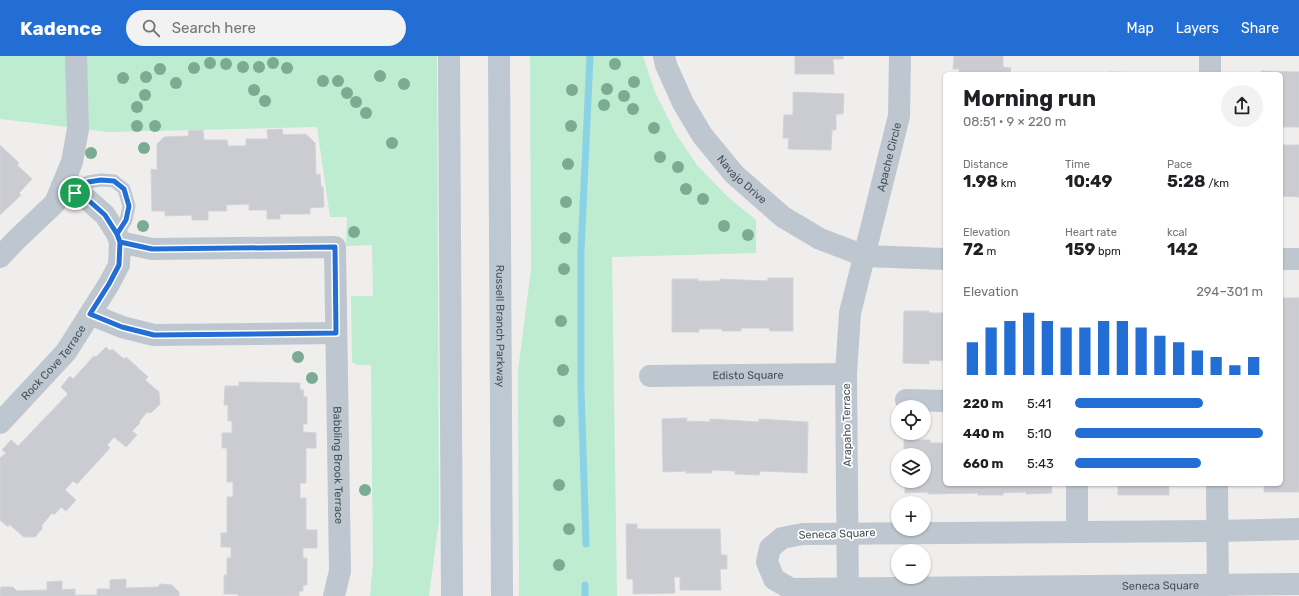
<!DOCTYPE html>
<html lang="en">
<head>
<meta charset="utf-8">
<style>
	body { margin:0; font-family:Rubik,sans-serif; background:#f2f2f2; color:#202124; height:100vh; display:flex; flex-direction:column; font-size:15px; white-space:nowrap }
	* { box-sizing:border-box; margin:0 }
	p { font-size:13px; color:#757577 }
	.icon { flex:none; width:22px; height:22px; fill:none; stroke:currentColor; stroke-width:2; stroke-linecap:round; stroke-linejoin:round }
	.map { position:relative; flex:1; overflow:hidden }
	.sheet { position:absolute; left:943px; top:16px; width:340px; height:414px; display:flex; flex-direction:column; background:#fff; border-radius:6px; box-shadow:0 1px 3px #0004 }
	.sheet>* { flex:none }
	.tools { position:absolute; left:891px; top:344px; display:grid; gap:8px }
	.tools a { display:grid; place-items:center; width:40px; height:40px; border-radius:50%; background:#fff; box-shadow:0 1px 3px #0004; font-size:20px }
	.pin { position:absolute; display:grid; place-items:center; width:34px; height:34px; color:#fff; margin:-17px; border:2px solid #fff; border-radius:50%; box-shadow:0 1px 4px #0007 }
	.round { display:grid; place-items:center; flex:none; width:42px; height:42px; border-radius:21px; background:#f2f2f2 }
	.summary { display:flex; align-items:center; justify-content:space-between; height:68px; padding:0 20px }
	h1 { font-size:22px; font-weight:700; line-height:30px }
	.metrics { display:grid; grid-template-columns:repeat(3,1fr); gap:6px; height:68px; padding:4px 20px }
	.metrics div { display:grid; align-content:center }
	.metrics b { font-size:17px; font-weight:700 }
	.metrics small { font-size:11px; font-weight:400 }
	.metrics p { font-size:11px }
	.chart { height:112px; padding:8px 20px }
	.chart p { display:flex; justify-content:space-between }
	.chart svg { width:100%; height:72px; margin-top:4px; stroke:#226ed4; stroke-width:6 }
	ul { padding:0 20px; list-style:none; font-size:13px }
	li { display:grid; grid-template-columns:64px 48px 1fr; align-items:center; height:30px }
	li i { height:10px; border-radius:5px; background:#226ed4 }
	header { display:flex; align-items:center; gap:24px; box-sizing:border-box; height:56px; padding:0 20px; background:#226ed4; color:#fff }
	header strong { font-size:19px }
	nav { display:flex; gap:22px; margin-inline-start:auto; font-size:14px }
	.search { width:280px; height:36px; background:#f2f2f2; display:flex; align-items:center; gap:10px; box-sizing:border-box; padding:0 14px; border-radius:22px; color:#757577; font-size:15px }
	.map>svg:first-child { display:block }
	.green { fill:#bdecd0 }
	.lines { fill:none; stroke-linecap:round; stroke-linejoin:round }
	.stream { stroke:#8cd2e6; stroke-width:7 }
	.building { fill:#caccd2; stroke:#d1d3d8 }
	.service { stroke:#bec7cf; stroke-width:13 }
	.minor { stroke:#bec7cf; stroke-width:22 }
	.secondary { stroke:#bec8d3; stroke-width:22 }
	.tree { fill:#7bac93 }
	.route-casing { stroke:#fff; stroke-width:8 }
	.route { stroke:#226ed4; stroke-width:5 }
	.labels { text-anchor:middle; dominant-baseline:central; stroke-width:3.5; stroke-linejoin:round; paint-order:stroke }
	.street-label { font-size:11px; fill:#465059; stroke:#fff }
</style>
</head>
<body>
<header>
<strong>Kadence</strong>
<div class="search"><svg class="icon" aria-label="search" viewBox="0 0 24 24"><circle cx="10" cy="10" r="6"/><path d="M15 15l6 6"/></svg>Search here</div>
<nav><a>Map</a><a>Layers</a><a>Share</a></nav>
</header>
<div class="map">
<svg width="1299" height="540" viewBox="0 0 1299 540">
	<rect width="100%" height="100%" fill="#f0eded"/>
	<path class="green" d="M0 0H437L439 465 429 540H370L373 508 371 309H357L352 306 351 240H373L372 189 346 190 347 161H330L317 71 109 76 0 63Z
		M530 0H643L655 36 676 78 697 109 729 142 756 164V197L612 201 617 540H519L518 315 531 213Z"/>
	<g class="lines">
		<path class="stream" d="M586 488 581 332V195L590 0
			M585 540V529"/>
	</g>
	<path class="building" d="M795 0H843V3H833L834 18H795Z
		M954 0H1003V11L1011 12 1010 18H959V13H953Z
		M1261 15 1299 16V71H1281V18H1261Z
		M1109 16 1154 17V18H1109Z
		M793 36 844 38 843 58H836V74H832L831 94 788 93 789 82H783L784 59H793Z
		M282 73 283 79 306 78 315 87 316 119 320 118 321 131H323L324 151 310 152V158H280V163H267V154H249V148L226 149 227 155H208V164H192V159L165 160V155H152L151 113 157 114V88L164 81 189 80 188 75 203 74 204 84H227L228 90H246V83H268L267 74Z
		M0 89 19 107 17 109 32 123 19 137 21 139 0 159Z
		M1281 89H1299V141L1281 140Z
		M768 222H793V275H770L769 272H741V275H722V273H699V276H672V223H698L697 225H720V223L768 225Z
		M1281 242H1299V436H1264V428H1281Z
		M904 255H929V257H945V305L929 304V308L903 307Z
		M106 291 110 295 112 293 124 303 126 301 148 321 145 324 159 336 160 348 152 356 146 357 139 366 140 367 132 375 137 379 126 391 114 381 107 389 110 392 77 428 73 425 65 434 76 444 66 455 61 451 54 459 52 457 42 469V473L35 481H24L9 468 8 471 0 464V402L6 397 2 394 11 384 18 390 68 338 61 331 70 320 73 323 94 300 96 301Z
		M239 326 300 327V334H304L303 340 307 341V368H303V376L316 377V392H306V427H300V442H306V474H317V492H303V502H307V529H303V535H299V540H238V538H224V519H227V502H231V491H221V477H227V441H233V426H227V392H222V377H232V365H228V349H224L225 330H239Z
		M687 362 686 365 710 366V363L759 366V363L808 366 807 417 760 415 759 419 735 418V415L712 414V417H686L687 415 663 416 662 363Z
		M904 384H930V387H945V428H1051L1052 437 1026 438V436L1003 437V439H978V437L928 438V436L905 437V425H924V399H904Z
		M1118 428H1169V439H1118Z
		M626 468H637V473H720L721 499H727V513H720L721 534H680V521H674L675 537 633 538V523H627Z
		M126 523V532L158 531 160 528 172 529 179 536V540H0L1 531H13L17 535 47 534V526L62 525V534L75 533V539H97V533H110V524Z"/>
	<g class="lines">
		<path class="service" d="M75 137 88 126 101 124 114 125 124 133 129 150 126 164 117 178"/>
		<g class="minor">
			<path id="s1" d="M664 0 666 9 683 47 702 79 734 118 783 161 820 183 865 200 945 203"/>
			<path d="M1210 0V18"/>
			<path id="s2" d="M120 186 152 193 335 191 340 515 334 540"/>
			<path d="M0 201 16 184 55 147 72 106 78 73 76 0"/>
			<path d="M1281 203H1299"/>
			<path d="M90 258 122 271 154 279 336 277"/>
			<path id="s3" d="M650 320 846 318"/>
			<path d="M906 344 945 345"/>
			<path id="s4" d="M0 367 66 296 109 228 119 209 120 186 117 178 105 159 87 143 62 130"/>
			<path d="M1077 428V476"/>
			<path d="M1217 428 1218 540"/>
			<path id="s5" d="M1299 473 1217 475 803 478 782 482 770 492 767 506 774 523 791 533 1299 528"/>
			<path id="s6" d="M848 540 846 318 850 257 899 60 900 0"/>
		</g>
		<g class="secondary">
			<path d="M449 0 452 540"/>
			<path id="s7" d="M499 0 502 540"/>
		</g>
	</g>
	<g class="tree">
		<circle cx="210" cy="7" r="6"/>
		<circle cx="273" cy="7" r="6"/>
		<circle cx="226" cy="8" r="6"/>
		<circle cx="615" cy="8" r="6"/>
		<circle cx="243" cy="11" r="6"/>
		<circle cx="259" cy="11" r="6"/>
		<circle cx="194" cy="12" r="6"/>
		<circle cx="287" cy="12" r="6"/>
		<circle cx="160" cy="13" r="6"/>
		<circle cx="380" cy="20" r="6"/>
		<circle cx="146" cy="21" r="6"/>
		<circle cx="123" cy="22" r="6"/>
		<circle cx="323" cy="25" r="6"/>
		<circle cx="338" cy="25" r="6"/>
		<circle cx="634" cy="26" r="6"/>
		<circle cx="176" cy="27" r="6"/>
		<circle cx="404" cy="28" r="6"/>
		<circle cx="607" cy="33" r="6"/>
		<circle cx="254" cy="34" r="6"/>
		<circle cx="572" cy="34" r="6"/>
		<circle cx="347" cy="37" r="6"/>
		<circle cx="145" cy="39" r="6"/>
		<circle cx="624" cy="40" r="6"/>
		<circle cx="265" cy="45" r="6"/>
		<circle cx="356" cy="46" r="6"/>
		<circle cx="604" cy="49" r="6"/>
		<circle cx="137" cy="51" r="6"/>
		<circle cx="633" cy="53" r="6"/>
		<circle cx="366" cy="57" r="6"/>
		<circle cx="137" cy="70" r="6"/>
		<circle cx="155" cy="70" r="6"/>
		<circle cx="571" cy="70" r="6"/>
		<circle cx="654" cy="72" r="6"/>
		<circle cx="392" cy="87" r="6"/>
		<circle cx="144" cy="92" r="6"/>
		<circle cx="91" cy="97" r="6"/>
		<circle cx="660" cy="101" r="6"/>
		<circle cx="568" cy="108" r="6"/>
		<circle cx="678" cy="111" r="6"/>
		<circle cx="686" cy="133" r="6"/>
		<circle cx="703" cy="143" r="6"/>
		<circle cx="566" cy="146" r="6"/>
		<circle cx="143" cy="170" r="6"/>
		<circle cx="724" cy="170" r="6"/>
		<circle cx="354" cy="176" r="6"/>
		<circle cx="748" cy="179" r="6"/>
		<circle cx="565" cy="182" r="6"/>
		<circle cx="564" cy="213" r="6"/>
		<circle cx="561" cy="265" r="6"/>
		<circle cx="298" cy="301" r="6"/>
		<circle cx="563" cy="314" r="6"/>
		<circle cx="312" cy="322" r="6"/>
		<circle cx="559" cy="365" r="6"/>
		<circle cx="559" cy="429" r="6"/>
		<circle cx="365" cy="434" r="6"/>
		<circle cx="569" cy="473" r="6"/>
		<circle cx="559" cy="509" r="6"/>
	</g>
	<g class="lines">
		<g class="route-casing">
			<path id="route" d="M75 137 87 143 105 159 117 178 120 186 119 209 109 228 90 258 122 271 154 279 336 277 335 191 152 193 120 186 117 178 126 164 129 150 124 133 114 125 101 124 88 126 75 137"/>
		</g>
		<use href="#route" class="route"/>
	</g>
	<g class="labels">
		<g class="street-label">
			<text stroke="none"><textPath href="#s6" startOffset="444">Apache Circle</textPath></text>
			<text stroke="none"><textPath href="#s1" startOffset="148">Navajo Drive</textPath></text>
			<text stroke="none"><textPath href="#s7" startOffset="270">Russell Branch Parkway</textPath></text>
			<text stroke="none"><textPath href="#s4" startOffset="81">Rock Cove Terrace</textPath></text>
			<text stroke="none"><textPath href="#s3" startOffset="98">Edisto Square</textPath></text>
			<text transform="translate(847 369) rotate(-91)">Arapaho Terrace</text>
			<text stroke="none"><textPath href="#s2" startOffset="434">Babbling Brook Terrace</textPath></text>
			<text transform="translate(837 478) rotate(-2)">Seneca Square</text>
			<text stroke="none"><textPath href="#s5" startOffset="955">Seneca Square</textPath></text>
		</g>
	</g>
</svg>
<div class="tools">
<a><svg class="icon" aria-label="locate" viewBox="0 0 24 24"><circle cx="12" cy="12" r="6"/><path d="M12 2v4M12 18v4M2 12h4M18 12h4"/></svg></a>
<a><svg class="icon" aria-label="layers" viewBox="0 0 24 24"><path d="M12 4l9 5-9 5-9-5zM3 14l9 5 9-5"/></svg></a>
<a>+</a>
<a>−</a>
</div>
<div class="pin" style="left:75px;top:137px;background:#1e9e55"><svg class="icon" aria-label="arrive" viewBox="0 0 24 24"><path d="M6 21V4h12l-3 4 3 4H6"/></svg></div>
<section class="sheet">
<div class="summary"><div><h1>Morning run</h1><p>08:51 · 9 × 220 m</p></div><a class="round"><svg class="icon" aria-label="share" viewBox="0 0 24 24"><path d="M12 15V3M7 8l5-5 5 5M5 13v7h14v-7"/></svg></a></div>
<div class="metrics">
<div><p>Distance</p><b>1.98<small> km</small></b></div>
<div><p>Time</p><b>10:49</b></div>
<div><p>Pace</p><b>5:28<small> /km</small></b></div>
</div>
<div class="metrics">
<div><p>Elevation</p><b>72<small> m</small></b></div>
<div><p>Heart rate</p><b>159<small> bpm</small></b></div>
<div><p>kcal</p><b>142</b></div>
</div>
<div class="chart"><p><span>Elevation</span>294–301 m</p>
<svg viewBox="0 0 160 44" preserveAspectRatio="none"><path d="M5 44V24M15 44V15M25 44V11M35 44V6M45 44V11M55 44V15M65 44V15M75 44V11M85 44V11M95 44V15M105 44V20M115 44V24M125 44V29M135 44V33M145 44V38M155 44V33"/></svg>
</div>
<ul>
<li><b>220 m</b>5:41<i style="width:68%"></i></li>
<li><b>440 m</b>5:10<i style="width:100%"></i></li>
<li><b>660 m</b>5:43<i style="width:67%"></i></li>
</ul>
</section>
</div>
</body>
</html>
